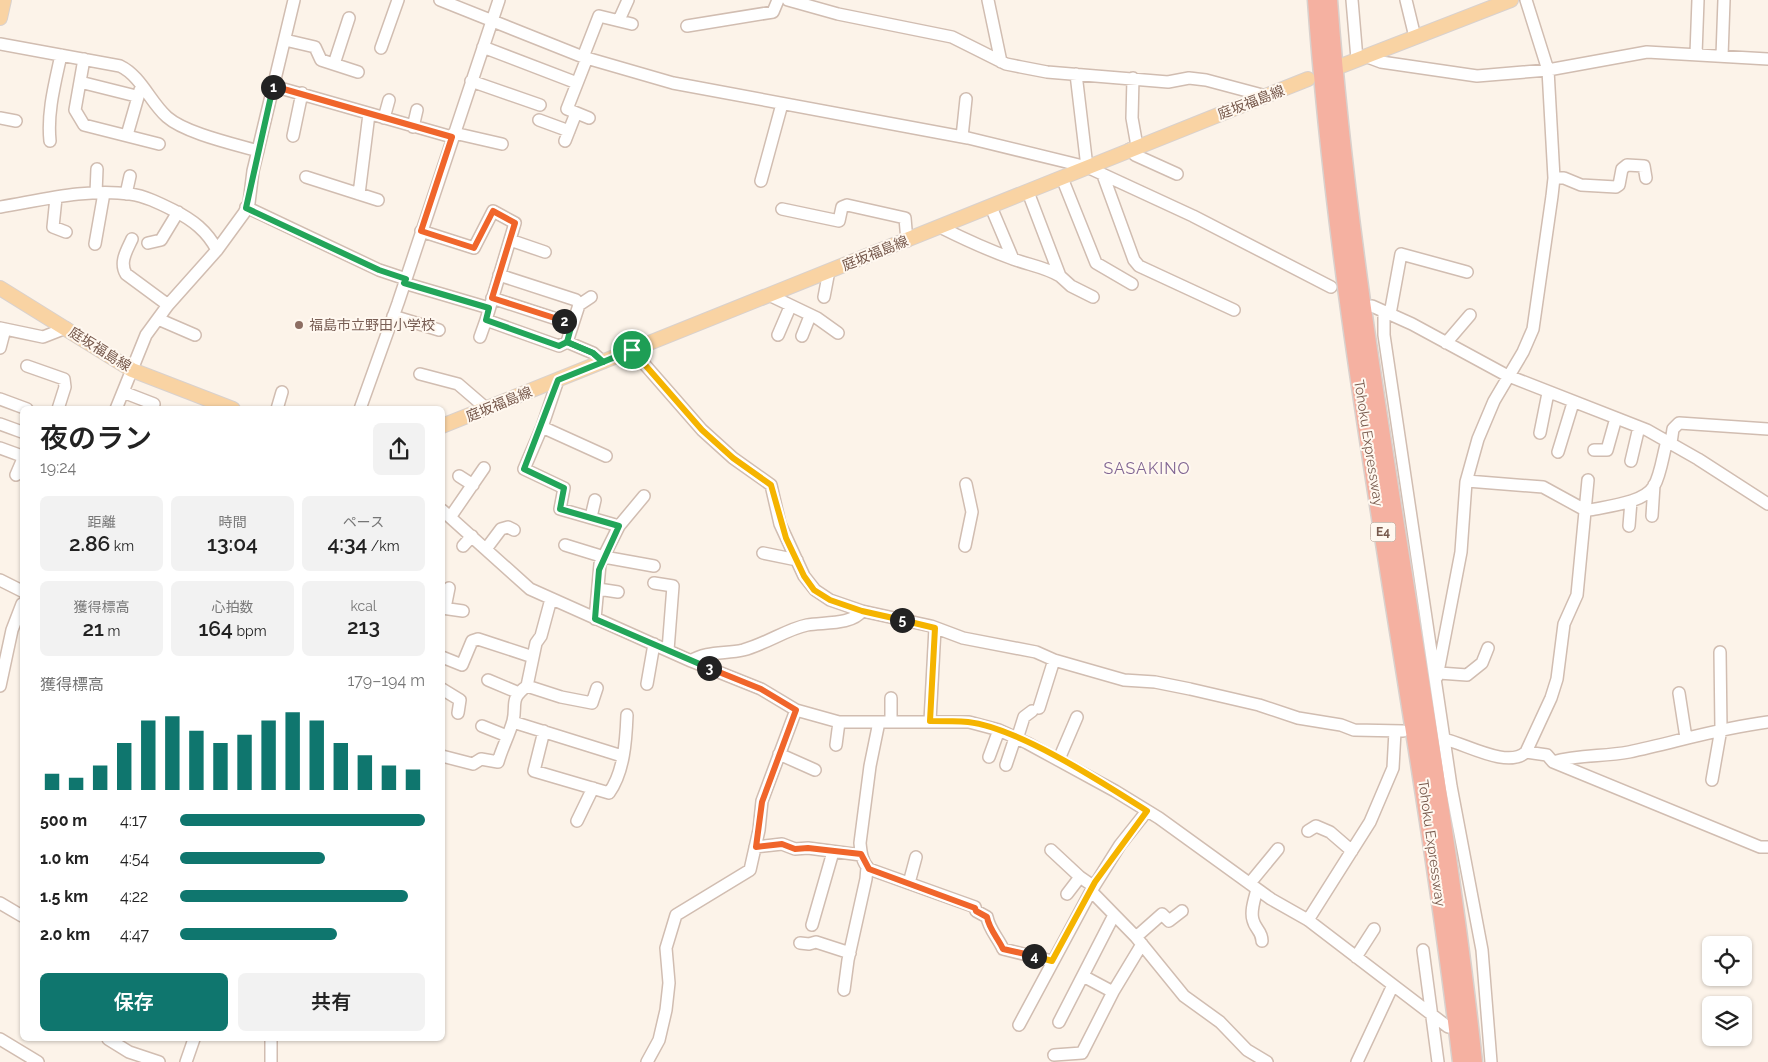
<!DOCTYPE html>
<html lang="ja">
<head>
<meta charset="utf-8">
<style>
	body { margin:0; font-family:Raleway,"Noto Sans JP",sans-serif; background:#f2f2f2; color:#222; height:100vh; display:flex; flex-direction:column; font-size:19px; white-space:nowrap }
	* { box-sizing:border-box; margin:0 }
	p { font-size:16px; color:#767676 }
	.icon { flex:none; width:28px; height:28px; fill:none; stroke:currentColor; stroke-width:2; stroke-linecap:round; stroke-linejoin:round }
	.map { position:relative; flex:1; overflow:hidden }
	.panel { position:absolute; left:20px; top:406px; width:425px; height:635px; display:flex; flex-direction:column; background:#fff; border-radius:8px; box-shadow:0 1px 4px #0004 }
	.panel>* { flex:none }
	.buttons { position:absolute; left:1702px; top:936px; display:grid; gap:10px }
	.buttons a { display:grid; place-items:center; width:50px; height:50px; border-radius:8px; background:#fff; box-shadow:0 1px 4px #0004; font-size:25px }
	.pin { position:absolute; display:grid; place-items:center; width:42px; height:42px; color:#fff; margin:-21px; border:2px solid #fff; border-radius:50%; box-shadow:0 1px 5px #0007 }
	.km { position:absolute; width:25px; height:25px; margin:-12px; border-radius:50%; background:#222; color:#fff; font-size:14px; line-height:25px; text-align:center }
	.round { display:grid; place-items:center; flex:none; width:52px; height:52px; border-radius:8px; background:#f2f2f2 }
	.head { display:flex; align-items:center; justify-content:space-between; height:85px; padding:0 20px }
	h1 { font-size:28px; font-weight:600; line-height:38px }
	.metrics { display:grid; grid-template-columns:repeat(3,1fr); gap:8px; height:85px; padding:5px 20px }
	.metrics div { display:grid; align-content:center; border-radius:8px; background:#f2f2f2; text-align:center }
	.metrics b { font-size:21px; font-weight:600 }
	.metrics small { font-size:14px; font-weight:400 }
	.metrics p { font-size:14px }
	.chart { height:140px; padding:10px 20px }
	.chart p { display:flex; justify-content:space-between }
	.chart svg { width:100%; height:90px; margin-top:5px; stroke:#0f766e; stroke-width:6 }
	.cta { display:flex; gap:10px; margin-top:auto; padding:10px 20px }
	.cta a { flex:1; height:58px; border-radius:8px; background:#0f766e; color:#fff; font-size:20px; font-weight:600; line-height:58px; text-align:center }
	.cta a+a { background:#f2f2f2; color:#222 }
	ul { padding:0 20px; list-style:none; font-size:16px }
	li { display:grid; grid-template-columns:80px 60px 1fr; align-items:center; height:38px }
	li i { height:12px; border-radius:6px; background:#0f766e }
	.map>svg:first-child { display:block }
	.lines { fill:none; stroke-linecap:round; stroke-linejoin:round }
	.minor-casing { stroke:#d1bdb1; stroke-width:14 }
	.major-casing { stroke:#d9d1cd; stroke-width:16 }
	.highway-casing { stroke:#d9d1cd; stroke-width:19 }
	.minor { stroke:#fff; stroke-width:11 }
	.major { stroke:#f9d3a3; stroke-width:14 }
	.highway { stroke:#f5b1a1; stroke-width:16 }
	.split-1-casing { stroke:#fff; stroke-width:10 }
	.split-2-casing { stroke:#fff; stroke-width:10 }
	.split-3-casing { stroke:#fff; stroke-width:10 }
	.split-4-casing { stroke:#fff; stroke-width:10 }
	.split-5-casing { stroke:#fff; stroke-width:10 }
	.split-6-casing { stroke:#fff; stroke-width:10 }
	.split-1 { stroke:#22a559; stroke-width:6 }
	.split-2 { stroke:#f0652b; stroke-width:6 }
	.split-3 { stroke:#22a559; stroke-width:6 }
	.split-4 { stroke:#f0652b; stroke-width:6 }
	.split-5 { stroke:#f5b400; stroke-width:6 }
	.split-6 { stroke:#f5b400; stroke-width:6 }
	.education-dot { fill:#8d6e63; stroke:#fff8f0; stroke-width:2 }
	.labels { text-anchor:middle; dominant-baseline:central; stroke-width:4; stroke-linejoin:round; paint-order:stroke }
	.shield { fill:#fff8f0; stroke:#a0897d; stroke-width:1 }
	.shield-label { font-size:12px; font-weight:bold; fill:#77594c }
	.street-label { font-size:14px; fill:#77594c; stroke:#fff8f0 }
	.education-label { font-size:14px; fill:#785e54; stroke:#fff8f0; text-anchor:start }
	.quarter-label { font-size:16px; letter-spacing:1px; fill:#806593; stroke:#fff8f0 }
</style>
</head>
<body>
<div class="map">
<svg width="1768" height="1062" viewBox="0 0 1768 1062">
	<rect width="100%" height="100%" fill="#fcf3e9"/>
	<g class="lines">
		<g class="minor-casing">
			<path id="minor" d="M440 0 583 57 673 83 968 138 1087 167 1193 216 1331 287
				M788 0 838 14 952 37 1006 64 1021 67 1047 72 1168 82 1189 78 1206 80 1266 96
				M988 0 1001 62
				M1352 0 1357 59
				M1406 0 1415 37
				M619 20 628 0
				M687 26 773 12 778 0
				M285 40 315 47 321 60 358 72
				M0 44 120 66C141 76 150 102 167 117 185 133 234 144 258 151
				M483 47 577 83
				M381 48 398 0
				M1696 54 1698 0
				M1365 56 1381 62 1477 76 1548 70 1647 52 1768 59
				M1722 56 1724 0
				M583 57 599 16 632 24
				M587 58 567 109 589 118
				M84 59 75 110 84 125 159 144
				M334 64 349 18
				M1076 74 1087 167
				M1133 78 1132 118 1137 146
				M471 81 540 105
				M80 82 136 96
				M273 86 452 137
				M0 118 16 121
				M384 118 389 100
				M539 120 569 131
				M413 127 417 110
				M454 133 502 144
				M127 135 140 90
				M293 136 302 93
				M962 137 966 99
				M50 141C47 112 55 83 61 55
				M565 141 576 113
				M1130 149 1135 155 1177 174
				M1103 175 1134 260 1139 266 1234 310
				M306 177 378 200
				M1062 178 1096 263 1132 284
				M1554 178H1564L1581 185 1616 187 1619 185 1622 169 1627 165 1644 166 1646 178
				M761 181 782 104
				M1028 192 1060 276 1071 286 1093 297
				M96 193 97 169
				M126 194 130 176
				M359 194 369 114
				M56 198 53 227 66 232
				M0 207C42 200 87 188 130 194 145 196 159 203 173 210 193 220 207 231 217 250
				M246 207 379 270 406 279
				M991 207 1013 259
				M782 209 839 221 842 207 847 205 905 218 907 241
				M940 227C964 239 988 250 1013 259 1029 265 1045 267 1060 276
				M421 231 474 248 493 211 515 223 486 320 559 346 567 342 593 353 603 362
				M132 239C127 250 119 262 126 274L168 305
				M510 240 545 252
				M148 243 161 240 178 212
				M95 244 104 193
				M499 275 576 300 579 305 567 342
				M404 283 489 308
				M769 295 817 318 838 333
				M824 297 828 276 826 272
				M492 298 572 324
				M579 305 591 297
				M1372 306 1412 324 1506 375 1647 430 1698 459 1768 504
				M1384 311V335L1451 786 1482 950 1491 1062
				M1390 314 1401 254 1467 272
				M393 316 439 330
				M158 319 195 335
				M0 328 43 337 66 328
				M778 335 790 307
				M802 336 810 316
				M480 337 486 320
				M1446 343 1470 315
				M0 348 5 329
				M632 350 702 430 733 458 771 485 780 524 804 576 815 590 830 600 862 611 931 626 963 638 1036 652 1054 660 1124 680 1155 682 1190 689 1259 705 1298 718 1341 725 1354 730 1403 731
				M27 366 64 379 65 387 58 409
				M420 374 458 384 487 409
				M558 380 542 427 524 469 564 488 560 509 619 526
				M123 392 154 404
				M0 399 27 409
				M116 409 146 335 168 305 217 250 244 213 249 203 253 171 294 0
				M277 409 282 392
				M360 409 398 303 499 0
				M0 424 22 432
				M542 427 606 456
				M1540 433 1548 393
				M1671 443 1673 429 1679 423 1768 429
				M0 448 22 456
				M1594 450H1607L1616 418
				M1558 452 1573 403
				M1631 461 1639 427
				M16 475 22 461
				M459 476 473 485
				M1467 481 1543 487 1585 510H1590C1608 506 1644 503 1654 486 1661 474 1663 454 1667 441
				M442 510 530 589 691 661 761 689 796 710 839 722H969L999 730 1027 743 1115 791 1159 818 1271 899 1308 920 1448 1027
				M451 516 484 468
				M1652 516 1654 485
				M591 517 595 500
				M1629 526 1631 501
				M565 545 604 557 654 566
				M463 546 472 536
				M965 546 972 512 966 484
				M486 549 501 529 508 527 514 530
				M763 553 797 560
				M0 580 22 591
				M654 583 673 586 668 650
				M598 589 618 592
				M442 608 463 611
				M445 608 449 588
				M595 619 600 564 619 526 644 496
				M442 657 462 665 472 641 478 639 533 657
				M691 661C706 651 726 654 743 650 766 644 787 629 807 625 823 622 852 625 862 611
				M1439 673 1467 675 1482 663 1488 648
				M1437 677 1461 552 1466 482 1478 439 1494 401 1523 352 1533 329 1552 196 1554 178 1548 70 1526 0
				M488 680 519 693
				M647 684 654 644
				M0 686 12 630 22 604
				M527 686 561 697 592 703 597 688
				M442 689 460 700 458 713
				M1679 693 1686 738
				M1039 708 1054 660
				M930 721 935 628
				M513 722 622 756
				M879 722 870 766 860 843C861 853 862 862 869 869L975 907 976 911 987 917C989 929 998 938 1003 949L1052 961
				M891 722V698
				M482 726 507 736
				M544 731 534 771 609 793C624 772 626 741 627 715
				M1017 739 1024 717 1032 711
				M1444 739C1466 744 1508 769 1526 752L1551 698 1557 679 1564 624 1577 595 1588 480
				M836 745 839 722
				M1526 752 1547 755 1553 762C1579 754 1603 757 1629 752 1676 742 1720 728 1768 722
				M779 754 815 770
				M442 756 473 764 481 759 498 762C502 748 509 735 513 721 517 705 509 699 527 686L536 643 541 636 551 599
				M989 757 999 730
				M1059 759 1077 717
				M1553 762 1760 847H1768
				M1006 765 1015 738
				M1712 780 1721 729 1720 652
				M1147 811 1120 845 1091 891 1136 937 1184 996 1220 1022 1247 1050 1267 1062
				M577 821 593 788
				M1308 831 1316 826 1330 832 1352 851
				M755 847 782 844 795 849 808 848 861 855
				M1051 850 1080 877 1093 886
				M909 883 916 857
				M1250 883 1278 849
				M1257 889C1255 898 1250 911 1253 920 1255 929 1262 931 1262 941
				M1067 894 1080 877
				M0 903 22 916
				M1308 920 1370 822 1393 768 1395 731
				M812 925 833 852
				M1136 937 1162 914 1169 921 1182 911
				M800 943 809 944 816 942 850 953
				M1423 950 1438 1062
				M1356 957 1374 929
				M1083 976 1113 992
				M844 990 848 960 866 879 867 867
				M1059 1022 1114 915
				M1019 1025 1091 891
				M0 1039 38 1062
				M108 1039 129 1052 159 1062
				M271 1039V1062
				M1054 1055 1082 1053 1113 992 1142 944
				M186 1062 194 1039
				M647 1062 659 1040 666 1010 669 983 666 948 676 915 750 870 759 830 762 801 796 710
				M1357 1062 1393 985"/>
		</g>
		<g class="major-casing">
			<path id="major" d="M0 18 4 0
				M1341 66 1511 0
				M0 288 132 370 233 409
				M442 426 1308 79"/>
		</g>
		<g class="highway-casing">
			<path id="highway" d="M1316 0C1341 357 1419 707 1461 1062
				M1329 0C1355 357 1436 707 1474 1062"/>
		</g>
		<use href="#minor" class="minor"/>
		<use href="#major" class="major"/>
		<use href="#highway" class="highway"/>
	</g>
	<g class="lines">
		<g class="split-1-casing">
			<path id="split-1" d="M273 87 246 208 379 270 406 279 404 283 489 308 486 320 559 346 567 342 593 353 603 362 632 350"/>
		</g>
		<g class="split-2-casing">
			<path id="split-2" d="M273 87V86L452 137 421 231 474 248 493 211 515 223 492 298 564 321"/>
		</g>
		<g class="split-3-casing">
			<path id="split-3" d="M564 321 572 324 567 342 593 353 603 362 558 380 524 469 564 488 560 509 619 526 599 570 595 619 709 668"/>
		</g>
		<g class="split-4-casing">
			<path id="split-4" d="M709 668 761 689 796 710 762 802 756 847 782 844 795 849 808 848 861 854 869 869 975 908 976 911 987 917C989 929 998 938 1003 949L1034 956"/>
		</g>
		<g class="split-5-casing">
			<path id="split-5" d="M902 620 935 628 930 721C943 721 956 721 968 722 1019 728 1103 783 1147 811L1095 882 1052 961 1034 956"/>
		</g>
		<g class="split-6-casing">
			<path id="split-6" d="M632 350 702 430 733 458 771 485 786 538 804 576 814 590 830 600 862 611 902 620"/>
		</g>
		<use href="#split-1" class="split-1"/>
		<use href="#split-2" class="split-2"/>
		<use href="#split-3" class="split-3"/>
		<use href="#split-4" class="split-4"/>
		<use href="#split-5" class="split-5"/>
		<use href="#split-6" class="split-6"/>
	</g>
	<circle class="education-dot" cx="299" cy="325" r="5"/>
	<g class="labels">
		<rect class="shield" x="1370.5" y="522.5" width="25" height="19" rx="4"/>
		<g class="shield-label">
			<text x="1383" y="532">E4</text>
		</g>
		<g class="street-label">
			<text transform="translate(1251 102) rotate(-21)">庭坂福島線</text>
			<text transform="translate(875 253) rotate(-22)">庭坂福島線</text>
			<text transform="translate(100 349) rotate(32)">庭坂福島線</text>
			<text transform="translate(499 404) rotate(-22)">庭坂福島線</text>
			<text transform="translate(1369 443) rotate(81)">Tohoku Expressway</text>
			<text transform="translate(1432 843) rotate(82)">Tohoku Expressway</text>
		</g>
		<g class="education-label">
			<text x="309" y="325">福島市立野田小学校</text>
		</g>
		<g class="quarter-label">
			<text x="1147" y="468">SASAKINO</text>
		</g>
	</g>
</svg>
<div class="buttons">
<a><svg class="icon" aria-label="locate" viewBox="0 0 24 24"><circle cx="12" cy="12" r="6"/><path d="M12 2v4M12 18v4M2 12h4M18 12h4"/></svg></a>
<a><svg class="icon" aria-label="layers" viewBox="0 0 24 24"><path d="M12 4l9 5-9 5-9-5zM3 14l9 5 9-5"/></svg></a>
</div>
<div class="pin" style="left:632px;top:350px;background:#1e9e55"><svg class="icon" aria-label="arrive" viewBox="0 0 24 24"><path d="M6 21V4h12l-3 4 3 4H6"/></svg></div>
<b class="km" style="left:273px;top:87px">1</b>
<b class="km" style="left:564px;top:321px">2</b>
<b class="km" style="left:709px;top:668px">3</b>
<b class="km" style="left:1034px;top:956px">4</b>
<b class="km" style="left:902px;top:620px">5</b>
<section class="panel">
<div class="head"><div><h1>夜のラン</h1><p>19:24</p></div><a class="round"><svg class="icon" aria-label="share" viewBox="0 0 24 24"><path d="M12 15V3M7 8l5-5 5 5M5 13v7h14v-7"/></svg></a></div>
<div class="metrics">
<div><p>距離</p><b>2.86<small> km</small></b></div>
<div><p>時間</p><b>13:04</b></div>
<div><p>ペース</p><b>4:34<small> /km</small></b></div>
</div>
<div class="metrics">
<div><p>獲得標高</p><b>21<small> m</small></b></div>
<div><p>心拍数</p><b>164<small> bpm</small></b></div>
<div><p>kcal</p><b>213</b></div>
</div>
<div class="chart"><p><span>獲得標高</span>179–194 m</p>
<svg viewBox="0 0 160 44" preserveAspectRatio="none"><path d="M5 44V36M15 44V38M25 44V32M35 44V21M45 44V10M55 44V8M65 44V15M75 44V21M85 44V17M95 44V10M105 44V6M115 44V10M125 44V21M135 44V27M145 44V32M155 44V34"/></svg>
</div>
<ul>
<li><b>500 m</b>4:17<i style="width:100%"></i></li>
<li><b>1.0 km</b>4:54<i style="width:59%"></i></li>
<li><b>1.5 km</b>4:22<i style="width:93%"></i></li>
<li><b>2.0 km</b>4:47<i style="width:64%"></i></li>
</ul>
<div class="cta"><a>保存</a><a>共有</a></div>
</section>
</div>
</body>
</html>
